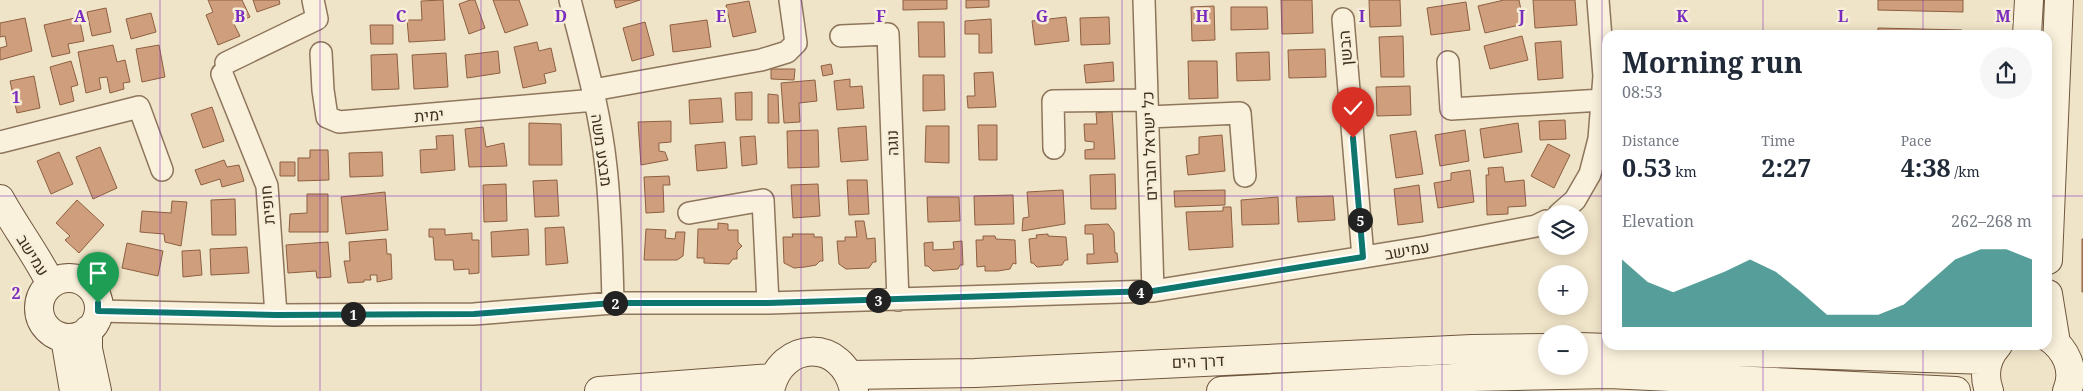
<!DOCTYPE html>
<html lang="en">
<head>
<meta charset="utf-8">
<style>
	body { margin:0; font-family:"Noto Serif",Heebo,serif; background:#f6f6f7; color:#1f2937; height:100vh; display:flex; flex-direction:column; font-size:19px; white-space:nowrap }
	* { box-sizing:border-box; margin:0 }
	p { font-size:16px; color:#747a83 }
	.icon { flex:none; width:28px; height:28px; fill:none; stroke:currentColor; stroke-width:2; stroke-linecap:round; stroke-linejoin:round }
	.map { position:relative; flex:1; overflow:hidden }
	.details { position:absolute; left:1602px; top:30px; width:450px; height:320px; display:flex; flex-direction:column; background:#fff; border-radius:15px; box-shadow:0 2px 12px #0003 }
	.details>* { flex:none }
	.controls { position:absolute; left:1538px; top:205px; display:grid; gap:10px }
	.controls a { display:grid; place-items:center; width:50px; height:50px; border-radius:50%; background:#fff; box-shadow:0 2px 12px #0003; font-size:25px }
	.pin { position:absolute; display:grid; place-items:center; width:42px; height:42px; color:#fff; margin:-51px -21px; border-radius:50% 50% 50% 0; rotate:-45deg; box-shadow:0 0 5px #0007 }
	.pin .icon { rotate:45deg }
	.km { position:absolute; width:25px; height:25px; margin:-12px; border-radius:50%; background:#222; color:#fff; font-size:14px; line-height:25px; text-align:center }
	.round { display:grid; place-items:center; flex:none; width:52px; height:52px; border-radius:26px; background:#f6f6f7 }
	.summary { display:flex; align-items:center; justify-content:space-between; height:85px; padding:0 20px }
	h1 { font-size:28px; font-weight:700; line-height:38px }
	.stats { display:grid; grid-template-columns:repeat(3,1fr); gap:8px; height:85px; padding:5px 20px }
	.stats div { display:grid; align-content:center }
	.stats b { font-size:25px; font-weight:700 }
	.stats small { font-size:14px; font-weight:400 }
	.stats p { font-size:14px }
	.chart { height:140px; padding:10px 20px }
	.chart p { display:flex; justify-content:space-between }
	.chart svg { width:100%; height:90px; margin-top:5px; fill:#0f766e; opacity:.7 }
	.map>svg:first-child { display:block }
	.building { fill:#cf9f7d; stroke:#8d5f41 }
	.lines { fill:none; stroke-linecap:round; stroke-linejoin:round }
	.street-casing { stroke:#8d765c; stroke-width:24 }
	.secondary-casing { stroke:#6f573f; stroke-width:30 }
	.street { stroke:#faf1dc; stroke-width:21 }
	.secondary { stroke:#faf1dc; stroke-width:28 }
	.route-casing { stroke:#fff; stroke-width:10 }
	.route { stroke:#0f766e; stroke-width:6 }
	.grid { fill:none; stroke:#7b2cbf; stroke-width:1; stroke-opacity:0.55 }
	.labels { text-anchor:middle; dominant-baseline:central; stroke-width:5; stroke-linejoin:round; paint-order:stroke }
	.street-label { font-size:16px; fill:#3d2e20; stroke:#f7eed8 }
	.grid-label { font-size:16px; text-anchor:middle; font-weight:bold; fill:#7b2cbf; stroke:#f7eed8; stroke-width:5; stroke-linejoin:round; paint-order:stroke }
</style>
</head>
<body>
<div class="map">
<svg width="2083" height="391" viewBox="0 0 2083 391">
	<rect width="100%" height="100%" fill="#f0e4c8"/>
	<path class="building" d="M208 0H242L250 17 234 24 240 36 218 45 206 15 213 12Z
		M253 0H279L280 4 257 12Z
		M443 0 445 40 409 42 407 20H422L421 1Z
		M470 0H475L485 28 469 34 459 4Z
		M493 0H519L528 25 505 33Z
		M614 0H640L616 8Z
		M903 0H947V9L903 10Z
		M966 0H989V7L966 8Z
		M1281 0H1312L1313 33 1282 34Z
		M1369 0H1400L1401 26 1370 27Z
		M1504 0H1519L1524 24 1485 33 1478 6Z
		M1533 0H1575L1577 25 1535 28Z
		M1878 0H1963V12L1878 10Z
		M749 1 756 32 733 37 726 5Z
		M1466 2 1470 30 1431 35 1427 8Z
		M1214 6 1215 40 1192 41 1191 7Z
		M1231 7H1267L1268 29 1231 30Z
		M106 8 111 32 92 36 87 12Z
		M151 13 156 32 131 39 126 19Z
		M79 17 84 41 68 44 70 53 52 57 44 25Z
		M1066 17 1069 41 1035 45 1032 21Z
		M1109 17 1110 44 1081 45 1080 18Z
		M25 18 32 51 0 60V48L7 46 5 36 0 37V23Z
		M991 19 992 53H979V34H965V21Z
		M707 20 711 47 673 52 670 25Z
		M645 22 654 55 632 61 623 28Z
		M918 22H944L945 57H919Z
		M370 25H393V44H371Z
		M1878 28 1962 30V35H1878Z
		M1403 36 1404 77H1381L1379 37Z
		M1522 36 1528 60 1490 69 1484 46Z
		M1561 41 1563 78 1538 80 1535 43Z
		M537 42 539 51 551 48 556 71 544 74 546 83 523 88 514 47Z
		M113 45 117 62 125 60 130 82 123 83 124 89 110 93 107 77 99 78 101 89 86 93 78 52Z
		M159 45 165 77 142 82 136 49Z
		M1325 49 1326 77 1289 78 1288 50Z
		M498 51 500 73 467 78 465 55Z
		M1269 52 1270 80 1237 81 1236 53Z
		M446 53 448 87 414 89 412 55Z
		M397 54 399 89 372 90 371 55Z
		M71 61 78 85 71 87 74 101 60 105 50 67Z
		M1188 61H1217L1218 98 1189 99Z
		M1113 62 1114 81 1086 83 1084 65Z
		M831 64 833 74 823 76 821 66Z
		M771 69H795L794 80 771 79Z
		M993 72 996 107 968 108 967 96H975L974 73Z
		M923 75H944L945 110 923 111Z
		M34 76 40 108 17 113 10 81Z
		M850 79V87L862 86 864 108 837 110 834 81Z
		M815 80 817 101 799 103 800 122 784 123 781 83Z
		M1410 86 1411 115 1377 116 1376 87Z
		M752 92V120H736L735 93Z
		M768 94 778 95 779 123H768Z
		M721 98 723 122 690 124 689 100Z
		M212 107 224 141 203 148 191 114Z
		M1112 111 1115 159H1085V150L1094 149V142L1085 141 1084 124H1097L1096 113Z
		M1565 120 1566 139 1540 140 1539 121Z
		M671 121V142L659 143V151L665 152 668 160 641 165 638 122Z
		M529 123 561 124 562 165H529Z
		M1518 123 1522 152 1484 158 1480 129Z
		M978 125H997V160H979Z
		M866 126 868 160 841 162 838 128Z
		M926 126H949V163L925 162Z
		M483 127 486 147 504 143 507 166 469 167 465 129Z
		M818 130 819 167 788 168 787 131Z
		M1465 130 1469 161 1440 166 1435 135Z
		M1416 131 1423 174 1396 178 1390 135Z
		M453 135 455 170 421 173 420 150 437 149 436 136Z
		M1222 135 1225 171 1188 175 1186 156 1199 154V137Z
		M755 136 757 164 742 166 740 137Z
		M725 142 727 168 697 171 695 145Z
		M1548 144 1570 155 1554 188 1531 176Z
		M100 147 117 188 93 199 76 157Z
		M310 150H328L329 180 298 181V158H310Z
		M59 152 73 184 51 194 37 161Z
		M382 152 383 176 350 177 349 153Z
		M224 160 227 167 239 165 244 181 222 187 220 179 201 185 195 170Z
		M280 162H295V176H280Z
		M1503 167 1505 182 1524 180 1526 206 1508 207V214L1487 215 1486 175H1489L1488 168Z
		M1470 170 1474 202 1438 208 1434 183 1451 180V173Z
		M1115 174 1116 209H1091L1090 175Z
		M669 176 670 185H663L664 212 646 213 644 177Z
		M557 180 559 216 535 217 533 181Z
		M847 180H867L869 214 849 215Z
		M506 184 507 221 484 222 483 185Z
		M818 184 820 216 793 218 791 185Z
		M1419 185 1423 222 1398 225 1394 189Z
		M1063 190 1065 224 1022 231 1023 218 1029 217 1027 192Z
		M1225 190V205L1175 207 1174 191Z
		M385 192 388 230 346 234 341 197Z
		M307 194H328V232H289L290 214 307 213Z
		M1013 195 1014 224 975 225 974 196Z
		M1333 196 1335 220 1298 222 1296 197Z
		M927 197H959L960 221 928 222Z
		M1278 197 1279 224 1242 225 1241 200Z
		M235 199 236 235H212L211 200Z
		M77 200 104 225 79 253 65 240 70 236 56 223Z
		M172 201 187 202 181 246 165 242 164 234 140 232 142 211 171 213Z
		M1223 207H1231L1233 247 1189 250 1186 212 1223 211Z
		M855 221H864L867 239 875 238 876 262H873L869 268 846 269 839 264 837 241H845V237H857Z
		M718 223 728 224V230H738V242L742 246 737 251V259H733L729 264 704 263V258H697L698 229H718Z
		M1108 224 1114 232 1115 253H1117L1118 262 1087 264V254H1094L1093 234H1085V225Z
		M564 227 568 263 546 265 545 228Z
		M429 229H445V235L472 233V240H479V273L469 274V269L454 270 453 260H435L433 237H429Z
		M528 229 529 255 492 257 491 232Z
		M646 229 666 230 665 238 675 239 676 232H685L683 256 677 260H644Z
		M792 234H814V237H822L823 261H820L816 265 805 267 794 268 784 263 783 237H793Z
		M1048 234V236L1066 237 1068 260H1065L1062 265 1037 267 1033 263H1031L1029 239 1037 238 1036 235Z
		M983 236H995L996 239 1015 240 1016 264 1013 263 1010 269 998 271H985V266L977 267 976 240H983Z
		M386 239 387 254H391L392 279 377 282V275H370L371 280H364V282L348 283 344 261H350L349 242Z
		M2082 239H2083V292H2082Z
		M962 241 963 265H960L958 269 933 271 928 266H925L924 243 933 242V250L954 249 953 242Z
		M328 242 331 277 317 278 316 271 288 273 286 245Z
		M127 243 163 251 158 276 122 268Z
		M247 247 249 273 211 275 210 249Z
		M200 250 202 275 183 277 182 251Z"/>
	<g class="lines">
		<g class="street-casing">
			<path id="street" d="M570 0C584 55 600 110 606 167 611 212 612 258 613 303
				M1144 0 1153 291
				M1343 19 1363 257
				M841 36 888 34 898 300
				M321 53 323 90 327 117 339 122 595 100
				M1448 62 1451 109 1602 100
				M226 63 317 19 313 0
				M222 74 267 186 276 315
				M593 90 761 60 787 52 796 43 790 0
				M1148 117 1240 113 1245 176
				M0 142 139 107 162 170
				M1054 148 1053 101 1147 100
				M689 213 763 200 768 303
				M1559 214 1575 200 1590 174 1599 139 1604 76 1598 0
				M98 311 276 315 474 314 613 303H768L1153 291 1426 247 1536 226 1546 221"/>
		</g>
		<g class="secondary-casing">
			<path id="secondary" d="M2027 35 2029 0
				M0 199C16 228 36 254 51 284
				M2048 260 2059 0
				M39 308a30 30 0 1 1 60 0a30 30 0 1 1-60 0Z
				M2048 294 2056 343
				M88 330V349L97 391
				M2048 337C2066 349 2076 370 2067 391
				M65 338 74 391
				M1579 347 1988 360
				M849 375 975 373 1472 349 1546 348
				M599 391 772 378
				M770 391C780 339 844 338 854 391
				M1221 391 1472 377 1609 374 1956 391
				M1989 391C1983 374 1986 358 1998 345"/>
		</g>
		<use href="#street" class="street"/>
		<use href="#secondary" class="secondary"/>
	</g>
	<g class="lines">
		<g class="route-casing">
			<path id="route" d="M98 303V311L276 315 474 314 613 303H768L1153 291 1363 257 1353 138"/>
		</g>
		<use href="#route" class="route"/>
	</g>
	<path class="grid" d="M160 0V391M320 0V391M481 0V391M641 0V391M801 0V391M961 0V391M1122 0V391M1282 0V391M1442 0V391M1602 0V391M1763 0V35M1923 0V35M0 196H1608M2048 196H2083M1763 345V391M1923 345V391"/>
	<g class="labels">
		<g class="street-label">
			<text transform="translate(1345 48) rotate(-95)">הבשן</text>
			<text transform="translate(429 115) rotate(-5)">ימית</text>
			<text transform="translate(892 143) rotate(-92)">נוגה</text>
			<text transform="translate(1149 146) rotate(-92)">כל ישראל חברים</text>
			<text transform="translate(602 150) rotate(82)">מבצע משה</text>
			<text transform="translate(267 205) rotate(-95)">חופית</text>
			<text transform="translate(1407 250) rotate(-10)">עמישב</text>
			<text transform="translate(33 255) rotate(58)">עמישב</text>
			<text transform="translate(1198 361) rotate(-2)">דרך הים</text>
		</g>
	</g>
	<g class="grid-label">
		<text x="80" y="22">A</text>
		<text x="240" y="22">B</text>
		<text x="401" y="22">C</text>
		<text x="561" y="22">D</text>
		<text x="721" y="22">E</text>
		<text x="881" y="22">F</text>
		<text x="1042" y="22">G</text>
		<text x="1202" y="22">H</text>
		<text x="1362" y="22">I</text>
		<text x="1522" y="22">J</text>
		<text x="1682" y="22">K</text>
		<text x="1843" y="22">L</text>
		<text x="2003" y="22">M</text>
		<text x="16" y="103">1</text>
		<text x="16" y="299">2</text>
	</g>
</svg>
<div class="controls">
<a><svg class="icon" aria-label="layers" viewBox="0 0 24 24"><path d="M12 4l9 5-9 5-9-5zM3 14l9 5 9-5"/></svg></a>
<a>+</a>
<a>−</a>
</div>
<div class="pin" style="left:98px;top:303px;background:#1e9e55"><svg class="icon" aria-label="arrive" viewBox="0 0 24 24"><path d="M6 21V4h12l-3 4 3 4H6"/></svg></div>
<div class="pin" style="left:1353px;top:138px;background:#d93025"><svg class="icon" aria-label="check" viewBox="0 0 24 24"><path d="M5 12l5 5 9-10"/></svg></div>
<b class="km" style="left:353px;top:314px">1</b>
<b class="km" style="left:615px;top:303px">2</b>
<b class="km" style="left:878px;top:300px">3</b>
<b class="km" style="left:1140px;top:292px">4</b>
<b class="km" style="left:1360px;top:220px">5</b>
<section class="details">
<div class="summary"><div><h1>Morning run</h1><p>08:53</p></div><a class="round"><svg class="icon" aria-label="share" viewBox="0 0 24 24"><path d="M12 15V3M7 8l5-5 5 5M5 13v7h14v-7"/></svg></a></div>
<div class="stats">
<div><p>Distance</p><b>0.53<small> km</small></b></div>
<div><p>Time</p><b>2:27</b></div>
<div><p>Pace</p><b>4:38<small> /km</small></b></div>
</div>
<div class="chart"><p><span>Elevation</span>262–268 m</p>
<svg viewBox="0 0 160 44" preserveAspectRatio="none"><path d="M0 44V11L10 22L20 27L30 22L40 17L50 11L60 17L70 27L80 38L90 38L100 38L110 33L120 22L130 11L140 6L150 6L160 11V44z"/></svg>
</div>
</section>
</div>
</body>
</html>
